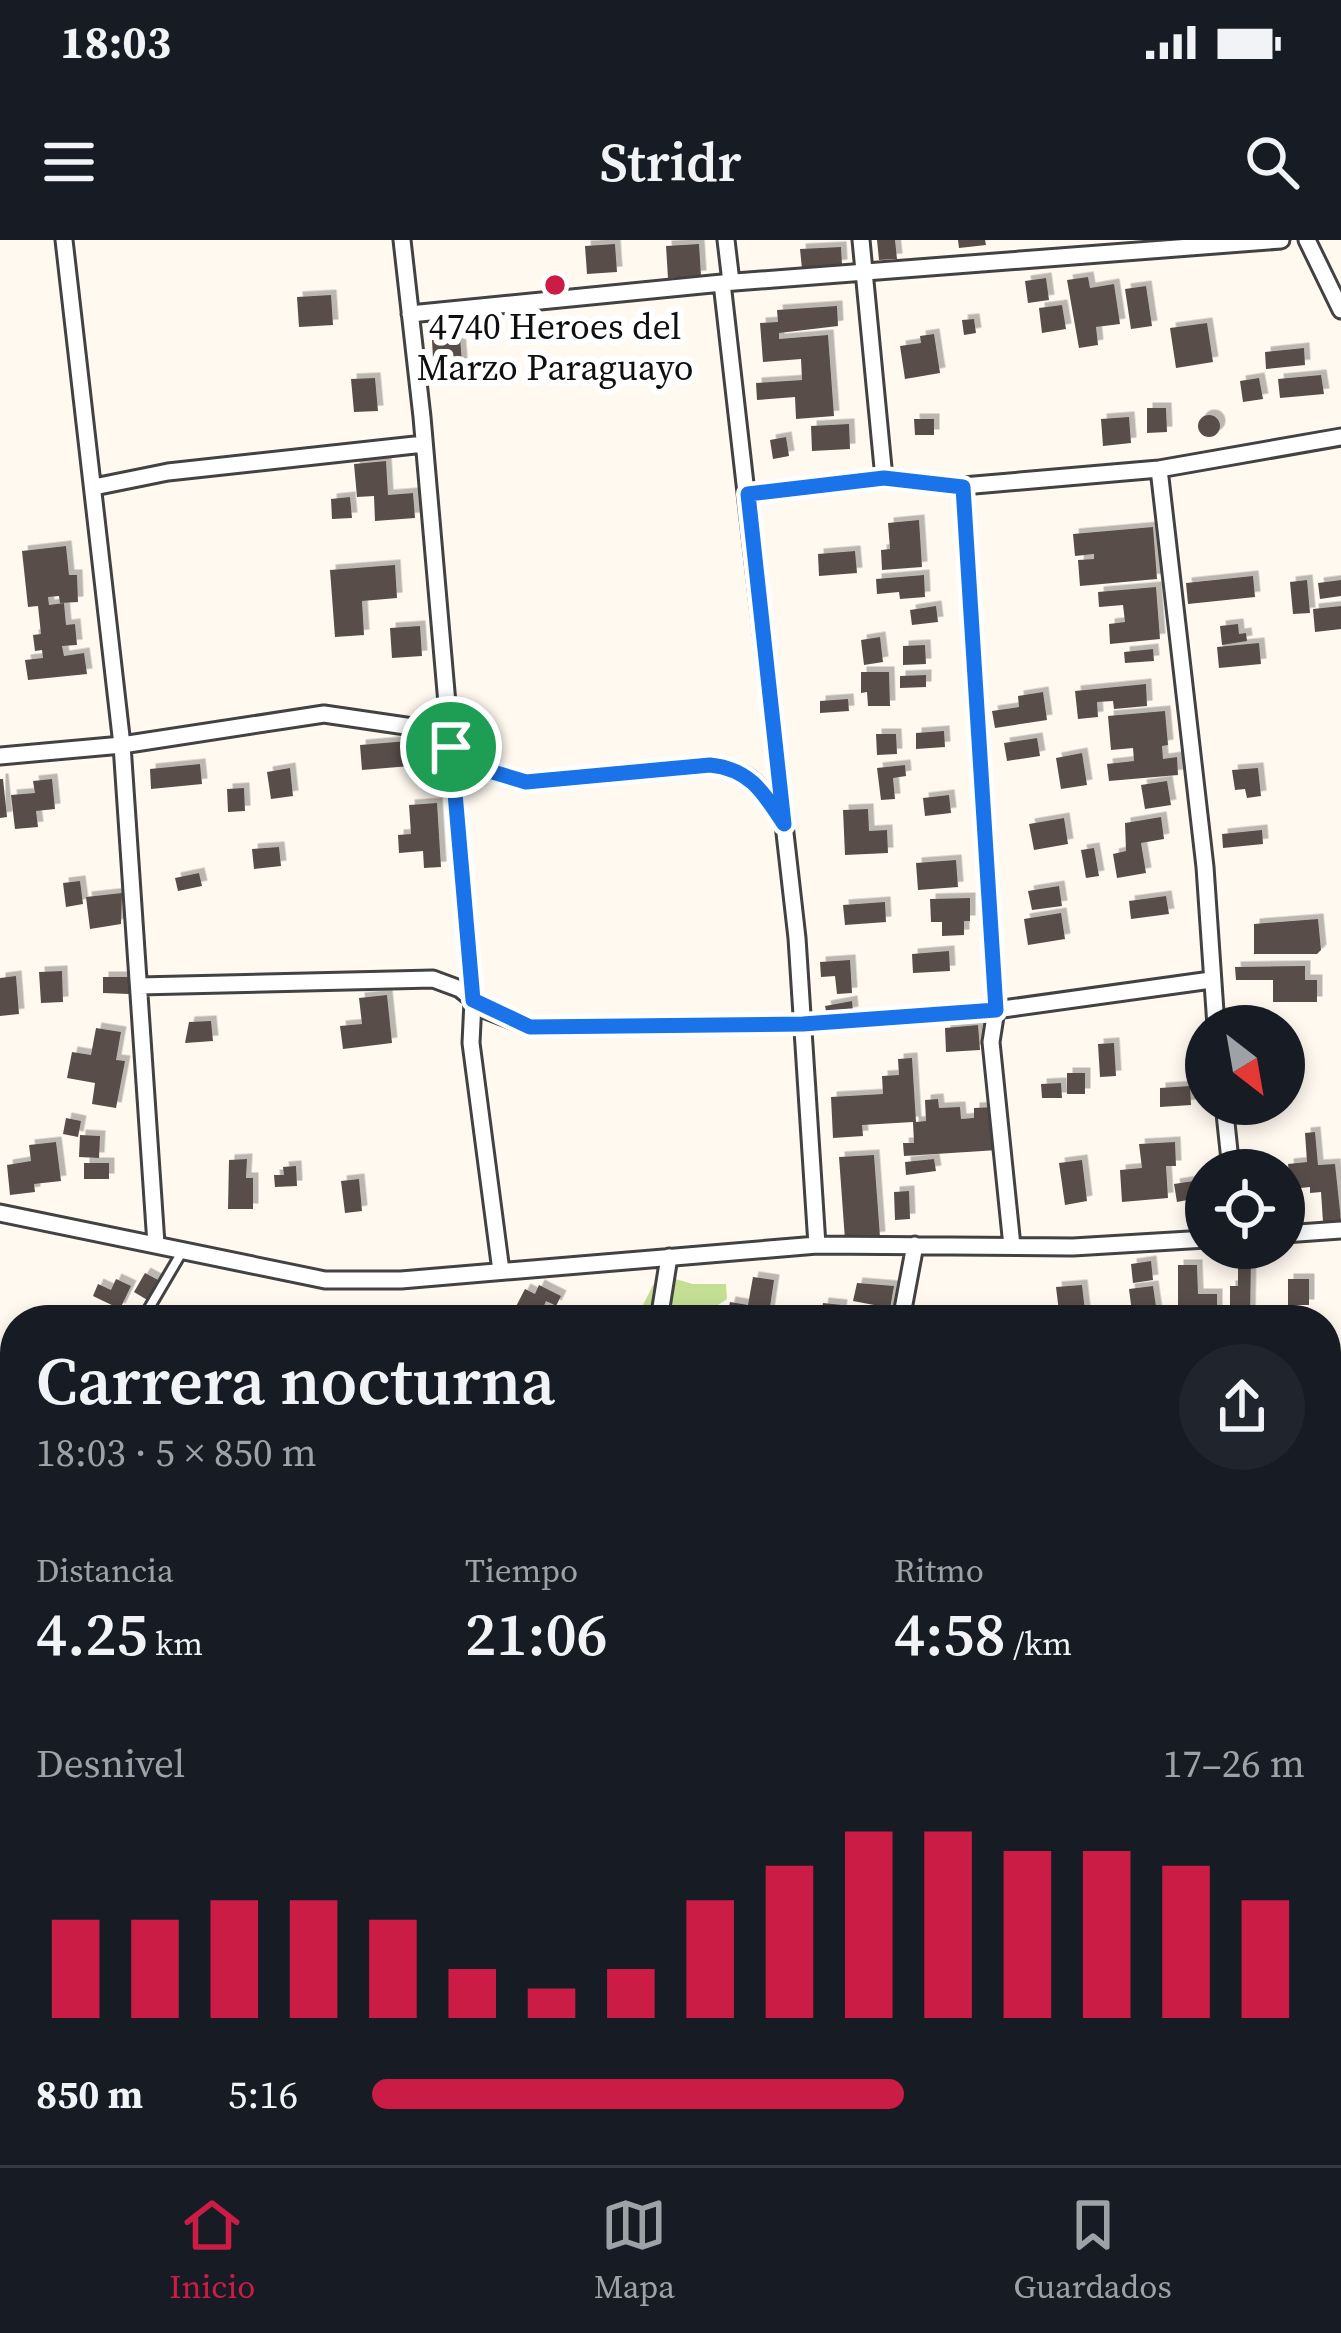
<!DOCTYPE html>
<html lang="es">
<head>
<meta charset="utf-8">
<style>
	body { margin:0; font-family:"Source Serif 4",serif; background:#20242c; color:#f1f3f6; height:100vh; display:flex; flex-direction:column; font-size:45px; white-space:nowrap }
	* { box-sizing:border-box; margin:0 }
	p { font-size:39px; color:#9ea1a6 }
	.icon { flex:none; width:66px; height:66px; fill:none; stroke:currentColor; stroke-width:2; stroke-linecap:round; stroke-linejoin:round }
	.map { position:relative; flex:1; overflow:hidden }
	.details { position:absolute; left:0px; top:1065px; width:1341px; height:861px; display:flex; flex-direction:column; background:#171b24; border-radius:48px 48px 0 0; box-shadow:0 6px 18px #0003 }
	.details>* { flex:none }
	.needle { width:78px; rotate:149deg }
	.fabs { position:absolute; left:1185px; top:765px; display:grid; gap:24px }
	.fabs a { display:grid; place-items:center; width:120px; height:120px; border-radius:50%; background:#171b24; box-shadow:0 6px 18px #0003; font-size:60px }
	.pin { position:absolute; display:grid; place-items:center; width:102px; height:102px; color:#fff; margin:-51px; border:6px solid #fff; border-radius:50%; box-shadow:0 3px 12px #0007 }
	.round { display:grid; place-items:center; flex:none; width:126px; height:126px; border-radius:63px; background:#20242c }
	.head { display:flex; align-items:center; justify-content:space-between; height:204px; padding:0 36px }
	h1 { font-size:66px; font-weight:600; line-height:90px }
	.metrics { display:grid; grid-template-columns:repeat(3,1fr); gap:18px; height:204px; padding:12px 36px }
	.metrics div { display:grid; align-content:center }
	.metrics b { font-size:60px; font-weight:600 }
	.metrics small { font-size:33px; font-weight:400 }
	.metrics p { font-size:33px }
	.chart { height:336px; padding:24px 36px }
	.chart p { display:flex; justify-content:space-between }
	.chart svg { width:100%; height:216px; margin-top:12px; stroke:#ca1c45; stroke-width:6 }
	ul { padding:0 36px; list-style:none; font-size:39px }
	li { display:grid; grid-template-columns:192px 144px 1fr; align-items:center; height:90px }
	li i { height:30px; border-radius:15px; background:#ca1c45 }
	.status { display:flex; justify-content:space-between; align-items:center; height:84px; padding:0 60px; background:#171b24; direction:ltr }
	.status svg { height:33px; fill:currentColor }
	header { display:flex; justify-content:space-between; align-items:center; height:156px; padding:0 36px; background:#171b24; font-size:54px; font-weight:600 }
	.tabs { display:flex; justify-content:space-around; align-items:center; height:168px; border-top:3px solid #363941; background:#171b24; font-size:33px; color:#9ea1a6 }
	.tabs a { display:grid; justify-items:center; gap:6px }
	.tabs .selected { color:#ca1c45 }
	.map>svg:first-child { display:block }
	.forest { fill:#c4df94 }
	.building { fill:#584d4a; filter:url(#shadow) }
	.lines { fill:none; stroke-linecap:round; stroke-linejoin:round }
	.lane-casing { stroke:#424242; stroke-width:14 }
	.street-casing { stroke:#424242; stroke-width:21 }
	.lane { stroke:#fff; stroke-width:8 }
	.street { stroke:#fff; stroke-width:15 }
	.route-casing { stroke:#fff; stroke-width:24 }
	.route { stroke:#1a73e8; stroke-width:15 }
	.poi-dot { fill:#ca1c45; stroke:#fff; stroke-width:4.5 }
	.labels { text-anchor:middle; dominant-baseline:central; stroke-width:12; stroke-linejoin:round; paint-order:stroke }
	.poi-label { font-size:36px; fill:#0f0f0f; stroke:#fff }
</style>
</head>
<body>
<div class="status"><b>18:03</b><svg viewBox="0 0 49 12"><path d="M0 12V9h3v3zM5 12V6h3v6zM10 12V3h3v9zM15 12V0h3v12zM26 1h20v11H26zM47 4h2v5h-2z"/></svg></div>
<header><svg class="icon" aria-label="menu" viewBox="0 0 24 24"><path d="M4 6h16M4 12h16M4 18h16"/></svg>Stridr<svg class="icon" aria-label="search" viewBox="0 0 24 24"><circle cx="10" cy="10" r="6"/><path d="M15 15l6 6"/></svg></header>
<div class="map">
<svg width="1341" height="1925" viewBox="0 0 1341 1925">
	<defs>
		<filter id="shadow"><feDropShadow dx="5.5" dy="-5.5" stdDeviation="0" flood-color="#0004"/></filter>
	</defs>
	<rect width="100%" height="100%" fill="#fff9f0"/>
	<path class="forest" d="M672 1038 693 1044H726L727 1059 715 1067 707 1080H649L643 1065 653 1045Z
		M15 1476V1773L5 1787 15 1823V1911H195L198 1918 193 1925H0V1632L11 1631 12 1613 0 1605 9 1546 0 1526V1480Z"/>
	<path class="building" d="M877 0H895L897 19 879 20Z
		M958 0H985L986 5 959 8Z
		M615 4 617 32 587 34 585 6Z
		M699 4 701 36 668 38 666 6Z
		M841 7 842 25 802 29 800 9Z
		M1088 37 1090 48 1114 44 1120 84 1096 87 1098 105 1079 108 1067 40Z
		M1046 38 1049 60 1028 63 1025 41Z
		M1146 46 1152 86 1131 89 1125 49Z
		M331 55 333 85 299 87 297 57Z
		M1062 65 1066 89 1042 93 1039 68Z
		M837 66 838 86 779 93V99L828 95 834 176 796 179 795 157 757 160 756 143 802 140 801 119 763 122 760 83 778 82 777 70Z
		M974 79 976 93 964 95 962 80Z
		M1207 83 1213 122 1176 128 1170 88Z
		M934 94 940 133 905 139 900 106 921 103 920 96Z
		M460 98 463 134 434 137 432 100Z
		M1304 108 1305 125 1266 129 1265 112Z
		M1321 135 1324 154 1280 158 1278 139Z
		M375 138 378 171 354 172 351 139Z
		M1259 138 1263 159 1243 162 1240 141Z
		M1147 168H1166L1167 192 1147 193Z
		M1198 186a11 11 0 1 1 22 0a11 11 0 1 1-22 0Z
		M1129 177 1131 203 1103 206 1101 179Z
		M914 179H934V195H915Z
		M849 184 850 209 812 211 811 186Z
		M786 197 789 216 773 219 770 200Z
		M386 221 388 255 413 253 415 278 375 281 374 256 357 257 354 224Z
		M350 257 352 278 332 279 331 259Z
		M919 280 922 327 882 330 881 310 890 309 888 283Z
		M1153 287 1157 339 1080 346 1078 320 1094 319V314L1075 316 1073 294Z
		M66 306 69 335H77L78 362 60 363 59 356 48 357 49 365 64 363 66 385 75 384 77 405 62 406 64 416 84 413 87 434 28 440 25 420 43 418 42 410 35 411 33 395 41 394 38 366 28 367 22 311Z
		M855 311 857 333 819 336 818 314Z
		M395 325 397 358 362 361 364 395 335 397 330 330Z
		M924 335 925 357 900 359 899 352 877 354 876 339Z
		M1253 336 1255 357 1188 364 1186 343Z
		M1307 340 1310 373 1293 374 1290 342Z
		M1341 340V356L1320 359 1318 343Z
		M1156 347 1160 399 1110 404 1109 384 1125 382 1123 365 1099 367 1098 352Z
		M936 366 938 382 912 385 910 370Z
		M1341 366V389L1315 392 1313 369Z
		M1238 384 1239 394 1246 393 1247 401 1222 405 1220 386Z
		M420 386 422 416 392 418 390 388Z
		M880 397 883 422 864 425 861 400Z
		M1259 403 1261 424 1219 428 1217 407Z
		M925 405 926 424 903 425V406Z
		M1153 409 1154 421 1125 423 1124 412Z
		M861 432H889L890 466H868L867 452 861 453Z
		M926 435V447L900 448V436Z
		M1146 444 1147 466 1114 469 1113 461 1097 462 1098 477 1078 479 1075 451Z
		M1043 452 1047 480 995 488 992 471 1019 467 1018 456Z
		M848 459 849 471 820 473V461Z
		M1165 471 1168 505 1162 506 1163 519 1177 517 1178 535 1109 541 1107 524 1134 521 1133 508 1111 510 1108 476Z
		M944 491 945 507 916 509V493Z
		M876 494H896L897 514 877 515Z
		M1037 498 1040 516 1007 521 1004 503Z
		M408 501 410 526 362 530 360 505Z
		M1082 513 1087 545 1061 549 1056 518Z
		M200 524 202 544 151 549 150 529Z
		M905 525 906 536 893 538 895 559 881 560 877 528Z
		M290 528 293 556 271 559 267 532Z
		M1258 528 1261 556 1247 558 1245 549 1235 550 1232 530Z
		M0 539H3L7 577 0 578Z
		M52 539 55 569 36 571 38 587 15 589 11 555 35 553 33 541Z
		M1167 541 1171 565 1145 569 1141 545Z
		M244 548 245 571 228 572 227 549Z
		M949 555 951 573 925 576 923 558Z
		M437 563 441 627 424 628 423 611 399 613 398 595 411 594 409 565Z
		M868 569 869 591 887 590 888 613 845 615 843 570Z
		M1161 577 1164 599 1141 603 1146 633 1117 638 1113 614 1126 611 1125 583Z
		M1064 578 1068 604 1034 610 1029 584Z
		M1262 590 1263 604 1223 608 1222 594Z
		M279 607 281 626 254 629 252 609Z
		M1094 608 1099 636 1086 638 1081 610Z
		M956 620 958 647 918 650 916 623Z
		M199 633 202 646 178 651 175 638Z
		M80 641 83 664 66 667 63 643Z
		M1059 646 1062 666 1032 670 1028 651Z
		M122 653 121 684 90 689 86 657Z
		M1166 656 1169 674 1131 679 1129 661Z
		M970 658V681H964V695L942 696V682H931L930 659Z
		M885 662 886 682 845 685 843 665Z
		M1061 673 1065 699 1028 705 1024 679Z
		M1318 679 1321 710 1317 714H1254V684Z
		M949 711 950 731 913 733 912 714Z
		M850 720 852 753 837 754 835 736 821 737 820 722Z
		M1305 726V740H1317V762H1273V740H1236L1235 727Z
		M62 731 63 762 41 763 39 732Z
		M16 736 19 774 0 776V738Z
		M103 737H129V754L103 753Z
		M387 755 392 803 343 809 340 786 362 784 359 758Z
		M852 761 853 772 827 776 825 766Z
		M211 781 213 801 185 803 189 782Z
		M978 785 980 810 946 812 945 788Z
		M96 788 121 792 116 820 125 821 116 868 92 864 95 843 67 838 72 812 91 815Z
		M1114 803 1116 836 1100 837 1098 804Z
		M912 818 916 882 926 881 925 860 938 859 939 868 960 867 961 879 974 878V868L996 867 998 910 904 916 903 903H914L913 882 862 885 863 896 833 898 831 857 883 854 882 836 899 835 898 819Z
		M1067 833H1085V854H1067Z
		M1061 843 1062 858H1042L1041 844Z
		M1190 846 1191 865 1160 867V848Z
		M66 878 81 881 78 897 63 894Z
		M1315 892 1318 925 1335 924 1341 980 1323 982 1321 952 1310 953V947L1291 949 1288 924 1307 922 1305 893Z
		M80 895 100 896 99 918 79 917Z
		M56 902 61 941 34 944 35 952 10 955 7 925 31 921 29 905Z
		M1175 902 1176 926H1166L1168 958 1122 962 1120 930 1142 928 1139 904Z
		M874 915 880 997 845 1000 839 917Z
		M247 919 246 938H253V969H228L229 920Z
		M934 919 936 931 906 935 905 922Z
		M1082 920 1087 961 1065 965 1059 923Z
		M84 923H109V939H84Z
		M296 926 297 946 275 947 274 935H284L283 927Z
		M359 939 362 971 345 973 341 941Z
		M1200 940 1203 957 1177 962 1174 944Z
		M909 951 910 979 895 980 894 952Z
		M1238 1017H1251L1250 1080H1230V1046H1238Z
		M1151 1021 1153 1040 1133 1043 1131 1024Z
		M1178 1025H1197L1198 1054H1217V1075L1178 1079Z
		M145 1033 160 1041 149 1061 134 1052Z
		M753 1037 774 1040 768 1080 727 1075 730 1062 748 1065Z
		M116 1039 131 1046 120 1069 93 1056 98 1044 111 1050Z
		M1288 1039H1309V1065H1288Z
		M857 1043 894 1046 888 1080H871L874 1065 853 1061Z
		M539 1045 561 1056 556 1066 546 1061 543 1068 556 1075 554 1080H509L525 1049 535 1054Z
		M1082 1045 1086 1080H1060L1056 1047Z
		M1153 1046 1158 1080H1133L1129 1049Z
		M823 1063 842 1065 840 1080H821Z
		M1326 1117H1341V1142H1326Z
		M0 1222 15 1232V1246L0 1269Z
		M1329 1801 1341 1802V1825H1326Z"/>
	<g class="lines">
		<g class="lane-casing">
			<path id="lane" d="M142 1080 182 1012
				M4 1312 15 1293"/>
		</g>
		<g class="street-casing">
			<path id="street" d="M64 0 122 505 156 1004
				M402 0 422 177 473 761 471 803 501 1031
				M726 0 731 42
				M861 0 884 238
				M1307 0 1341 70
				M722 43 797 698 817 1005
				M410 74 722 43 1281 0
				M1159 229 1205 627 1216 786
				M963 246 996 770 991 802 1012 1006
				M94 247 168 232 424 204
				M748 254 884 238 963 246 1159 229 1341 197
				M0 516 122 505 324 474 433 490 486 530 526 541 710 525C753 529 760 548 783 581
				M139 746 433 739 460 749 486 770 530 787 803 784 996 770 1211 740
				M1224 864 1231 930
				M0 973 325 1040H401L817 1005 1073 1007 1206 999
				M1284 994 1341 990
				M659 1080 669 1017
				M901 1080 915 1005
				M1326 1294 1336 1178
				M1326 1487 1341 1489
				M1212 1911 1341 1924
				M1070 1925 1071 1911"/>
		</g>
		<use href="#lane" class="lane"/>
		<use href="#street" class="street"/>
	</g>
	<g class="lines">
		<g class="route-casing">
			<path id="route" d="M884 238 963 247 996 770 803 784 530 787 473 760 451 507 486 530 526 542 710 525C750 529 763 552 784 584L748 254Z"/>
		</g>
		<use href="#route" class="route"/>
	</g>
	<circle class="poi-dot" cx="555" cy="45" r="12"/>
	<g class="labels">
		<g class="poi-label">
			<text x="555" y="86">4740 Heroes del<tspan x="555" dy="41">Marzo Paraguayo</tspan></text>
		</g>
	</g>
</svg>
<div class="fabs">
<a><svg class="needle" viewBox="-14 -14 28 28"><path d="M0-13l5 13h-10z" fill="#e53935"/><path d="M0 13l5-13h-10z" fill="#9ea1a6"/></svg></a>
<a><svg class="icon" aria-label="locate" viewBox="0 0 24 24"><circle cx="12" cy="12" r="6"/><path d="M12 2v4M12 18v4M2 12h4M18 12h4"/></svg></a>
</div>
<div class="pin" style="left:451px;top:507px;background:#1e9e55"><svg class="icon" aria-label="arrive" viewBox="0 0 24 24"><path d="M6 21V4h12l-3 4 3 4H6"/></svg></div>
<section class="details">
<div class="head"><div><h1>Carrera nocturna</h1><p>18:03 · 5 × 850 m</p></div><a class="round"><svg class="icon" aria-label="share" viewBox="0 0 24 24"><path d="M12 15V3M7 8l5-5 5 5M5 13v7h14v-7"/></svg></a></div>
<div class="metrics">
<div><p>Distancia</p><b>4.25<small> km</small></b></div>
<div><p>Tiempo</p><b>21:06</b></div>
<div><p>Ritmo</p><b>4:58<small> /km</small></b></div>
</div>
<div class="chart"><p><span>Desnivel</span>17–26 m</p>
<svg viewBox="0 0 160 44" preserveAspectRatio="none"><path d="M5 44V24M15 44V24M25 44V20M35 44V20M45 44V24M55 44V34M65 44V38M75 44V34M85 44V20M95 44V13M105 44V6M115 44V6M125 44V10M135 44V10M145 44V13M155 44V20"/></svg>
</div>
<ul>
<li><b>850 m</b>5:16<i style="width:57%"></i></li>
</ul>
</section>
</div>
<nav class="tabs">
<a class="selected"><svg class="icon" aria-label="home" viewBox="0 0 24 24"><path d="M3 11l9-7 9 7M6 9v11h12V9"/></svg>Inicio</a>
<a><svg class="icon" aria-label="map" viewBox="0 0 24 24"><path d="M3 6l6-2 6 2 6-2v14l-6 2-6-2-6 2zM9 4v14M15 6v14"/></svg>Mapa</a>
<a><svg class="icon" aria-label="saved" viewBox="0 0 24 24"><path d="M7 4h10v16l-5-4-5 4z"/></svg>Guardados</a>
</nav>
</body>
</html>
